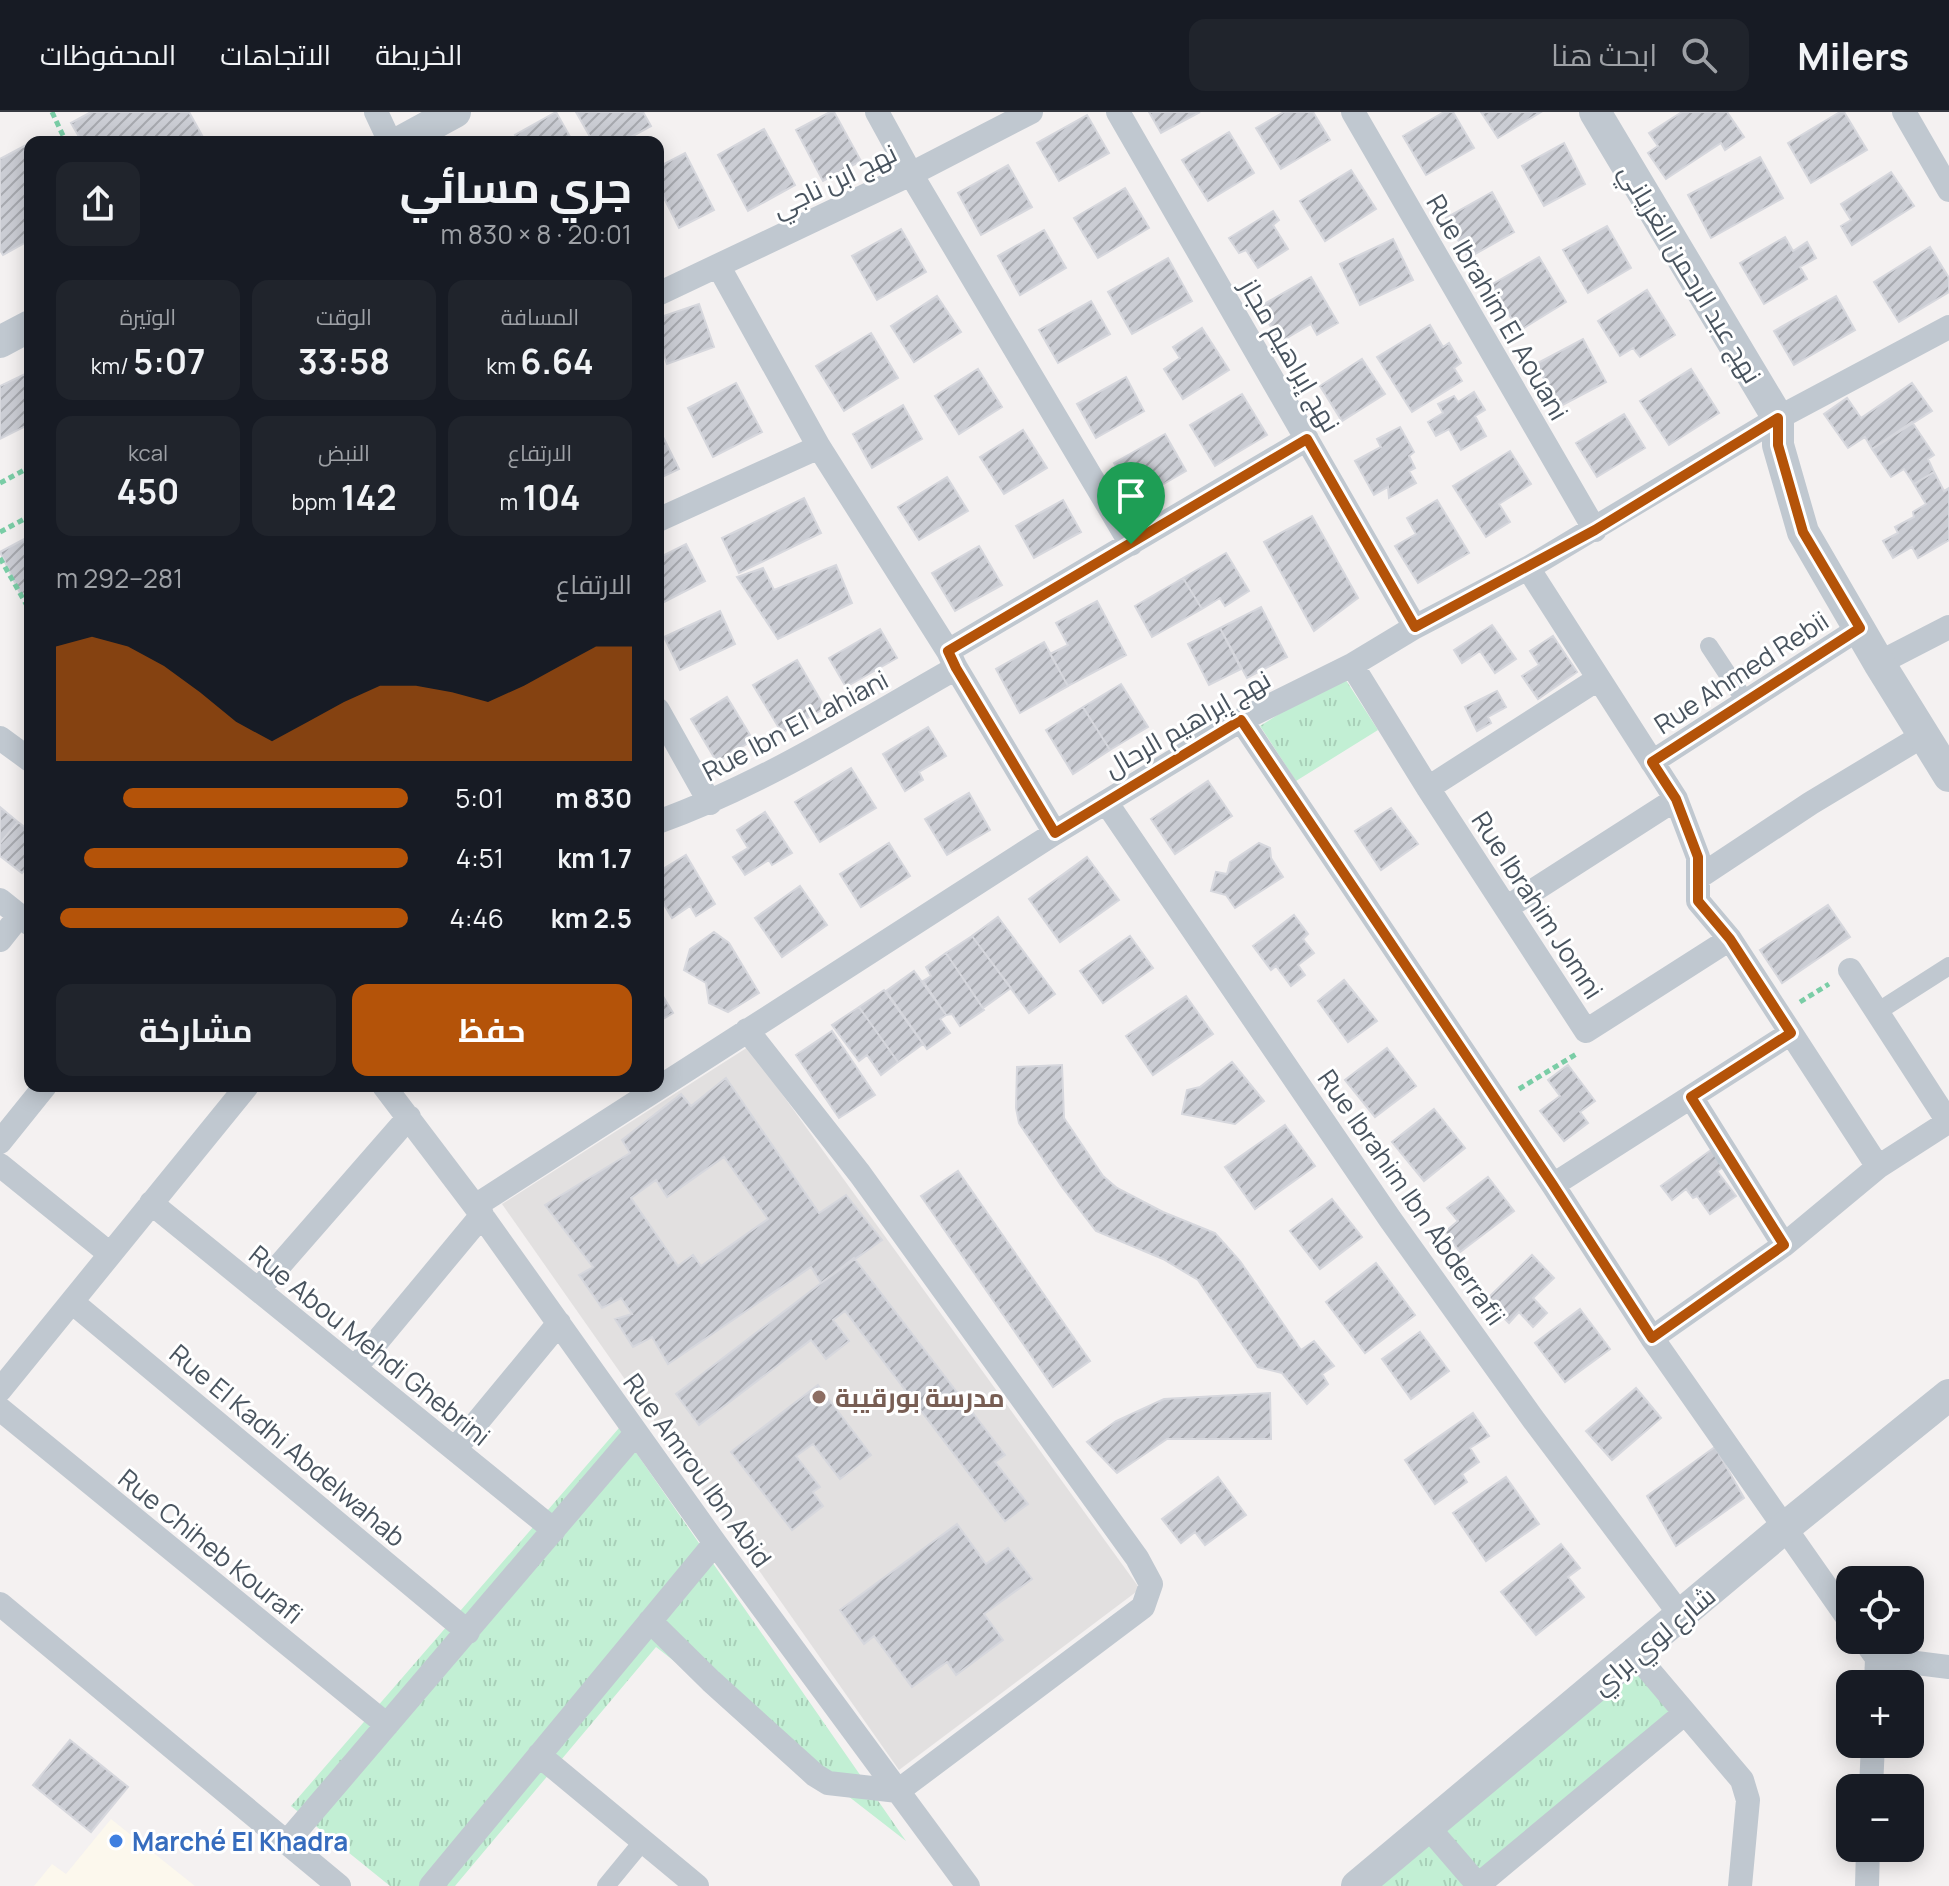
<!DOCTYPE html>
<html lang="ar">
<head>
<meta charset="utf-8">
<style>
	body { margin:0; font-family:Manrope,Cairo,sans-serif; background:#20242c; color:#f1f3f6; direction:rtl; height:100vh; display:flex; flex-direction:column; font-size:30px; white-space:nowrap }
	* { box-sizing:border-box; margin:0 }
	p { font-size:26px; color:#9ea1a6 }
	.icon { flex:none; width:44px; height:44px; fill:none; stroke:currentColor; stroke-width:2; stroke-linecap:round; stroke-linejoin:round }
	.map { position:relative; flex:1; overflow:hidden; direction:ltr }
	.drawer { position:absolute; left:24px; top:24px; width:640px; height:956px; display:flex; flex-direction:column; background:#171b24; border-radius:16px; box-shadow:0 4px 20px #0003; direction:rtl }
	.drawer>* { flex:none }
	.controls { position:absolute; left:1836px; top:1454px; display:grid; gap:16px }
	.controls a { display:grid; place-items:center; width:88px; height:88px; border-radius:16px; background:#171b24; box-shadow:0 4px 20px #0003; font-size:40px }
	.pin { position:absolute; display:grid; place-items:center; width:68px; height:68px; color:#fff; margin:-82px -34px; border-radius:50% 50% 50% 0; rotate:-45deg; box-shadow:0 0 8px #0007 }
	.pin .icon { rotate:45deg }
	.round { display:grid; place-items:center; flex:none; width:84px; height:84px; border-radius:16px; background:#20242c }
	.summary { display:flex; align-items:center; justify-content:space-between; height:136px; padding:0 32px }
	h1 { font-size:44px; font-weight:700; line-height:60px }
	.figures { display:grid; grid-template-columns:repeat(3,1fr); gap:12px; height:136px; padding:8px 32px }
	.figures div { display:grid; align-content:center; border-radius:16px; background:#20242c; text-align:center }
	.figures b { font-size:34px; font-weight:700 }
	.figures small { font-size:22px; font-weight:400 }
	.figures p { font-size:22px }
	.chart { height:224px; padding:16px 32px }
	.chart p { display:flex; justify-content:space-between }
	.chart svg { width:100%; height:144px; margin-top:8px; fill:#b45309; opacity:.7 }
	.cta { display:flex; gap:16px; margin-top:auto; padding:16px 32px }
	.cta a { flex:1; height:92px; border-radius:16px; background:#b45309; color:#fff; font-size:32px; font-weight:700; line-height:92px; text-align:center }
	.cta a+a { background:#20242c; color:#f1f3f6 }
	ul { padding:0 32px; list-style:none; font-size:26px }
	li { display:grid; grid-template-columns:128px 96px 1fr; align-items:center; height:60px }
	li i { height:20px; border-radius:10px; background:#b45309 }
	header { display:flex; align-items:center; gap:48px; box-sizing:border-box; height:112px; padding:0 40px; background:#171b24; border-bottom:2px solid #363941 }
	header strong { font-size:38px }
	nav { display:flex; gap:44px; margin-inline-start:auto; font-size:28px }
	.search { width:560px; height:72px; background:#20242c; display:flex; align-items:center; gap:20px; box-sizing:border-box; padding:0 28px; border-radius:16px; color:#9ea1a6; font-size:30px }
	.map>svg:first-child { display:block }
	.commercial { fill:#fcf8ed }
	.education { fill:#e2e0e0 }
	.grass { fill:url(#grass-tufts) }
	.building { fill:url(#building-hatch); stroke:#d6d7dd; stroke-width:2; fill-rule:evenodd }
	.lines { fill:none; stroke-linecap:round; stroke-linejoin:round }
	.path { stroke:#7acda6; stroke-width:5; stroke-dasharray:6 4; stroke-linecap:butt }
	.pedestrian { stroke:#c0c8d0; stroke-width:18 }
	.minor { stroke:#c0c8d0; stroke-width:24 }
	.tertiary { stroke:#c0c8d0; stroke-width:32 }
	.route-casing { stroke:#fff; stroke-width:16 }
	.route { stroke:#b45309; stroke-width:10 }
	.education-dot { fill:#8d6e63; stroke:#fff; stroke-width:3 }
	.shop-dot { fill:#3f7fe0; stroke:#fff; stroke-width:3 }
	.labels { text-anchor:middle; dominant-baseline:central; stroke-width:6; stroke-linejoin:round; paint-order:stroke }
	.street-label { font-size:26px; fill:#49545f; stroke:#fff }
	.education-label { font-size:26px; font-weight:bold; fill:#785e54; stroke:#fff; text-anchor:start }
	.shop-label { font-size:26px; font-weight:bold; fill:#366cbe; stroke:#fff; text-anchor:start }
</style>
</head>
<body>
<header>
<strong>Milers</strong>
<div class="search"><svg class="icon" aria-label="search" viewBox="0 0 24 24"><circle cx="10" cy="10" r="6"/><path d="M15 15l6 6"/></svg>ابحث هنا</div>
<nav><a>الخريطة</a><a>الاتجاهات</a><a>المحفوظات</a></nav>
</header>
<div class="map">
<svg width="1949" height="1774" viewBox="0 0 1949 1774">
	<defs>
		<pattern id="grass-tufts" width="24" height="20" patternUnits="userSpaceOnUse" patternTransform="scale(2)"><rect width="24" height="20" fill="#c2efd4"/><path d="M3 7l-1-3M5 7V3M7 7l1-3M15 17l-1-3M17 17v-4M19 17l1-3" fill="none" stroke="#a8cfb8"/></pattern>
		<pattern id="building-hatch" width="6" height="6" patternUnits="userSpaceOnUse" patternTransform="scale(2)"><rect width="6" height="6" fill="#cbcdd4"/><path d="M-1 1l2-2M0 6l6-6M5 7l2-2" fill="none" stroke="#a7a9af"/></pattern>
	</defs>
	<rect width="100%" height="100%" fill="#f4f1f1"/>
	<path class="commercial" d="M111 1707 195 1774H34L52 1752 66 1762Z"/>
	<path class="education" d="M748 935 1140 1477 899 1658 502 1092Z"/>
	<path class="grass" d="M1342 562 1378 618 1296 669 1260 614Z
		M619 1316 906 1729 656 1535 455 1774H390L291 1694Z
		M1631 1550 1673 1600 1463 1774H1361Z"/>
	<path class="building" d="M91 0H189L203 25 194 30H82L71 11Z
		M556 0 573 30H519L515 23Z
		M576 0H643L651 14 622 30H593Z
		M830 0H834L861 49 823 69 796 18Z
		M1149 0H1200L1161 21Z
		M1284 0H1313L1330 28 1281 57 1256 16Z
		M1444 0H1453L1474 36 1426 63 1403 24Z
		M1481 0H1541L1498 26Z
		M1682 0H1727L1744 25 1725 38 1721 31 1666 67 1648 41 1658 34 1649 21Z
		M1840 0H1844L1867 38 1811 71 1788 31Z
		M1087 3 1109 41 1059 69 1037 31Z
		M764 17 795 73 748 99 718 43Z
		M1229 20 1254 61 1208 89 1182 48Z
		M30 31V128L3 143 0 138V47Z
		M1564 31 1585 72 1544 94 1522 54Z
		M685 41 714 98 679 116 658 74V55Z
		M1760 45 1783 86 1711 126 1688 83Z
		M1008 53 1032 95 981 123 958 81Z
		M1351 58 1376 97 1325 129 1300 89Z
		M1891 60 1914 94 1852 133 1841 114 1851 108 1841 92Z
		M1125 76 1149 116 1098 146 1074 106Z
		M1492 80 1514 120 1468 146 1446 106Z
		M1273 99 1279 108 1273 113 1288 137 1258 156 1246 138 1239 141 1229 126Z
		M1607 114 1631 156 1588 181 1563 138Z
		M901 117 926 160 877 188 852 144Z
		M1044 118 1066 156 1020 183 998 144Z
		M1785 125 1793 139 1807 130 1816 146 1800 155 1807 167 1764 192 1740 151Z
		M1393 127 1413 168 1360 193 1340 152Z
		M1930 135 1949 166V180L1899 210 1874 170Z
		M1539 145 1566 190 1519 219 1491 173Z
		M1168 146 1192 189 1132 222 1108 180Z
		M1311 165 1338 211 1317 223 1311 212 1280 230 1259 195Z
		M1647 178 1675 223 1640 245 1633 236 1620 244 1598 209Z
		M937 184 961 220 914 250 891 214Z
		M1836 184 1855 218 1794 253 1774 219Z
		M1091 189 1110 222 1058 251 1039 218Z
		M699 192 714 235 667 252 658 227V206Z
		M1430 213 1443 235 1449 231 1461 251 1454 256 1462 269 1412 300 1377 245Z
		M1202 216 1229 258 1183 287 1164 257 1180 246 1173 235Z
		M871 221 898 266 844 299 816 254Z
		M1583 227 1606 270 1559 295 1536 252Z
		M1362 247 1385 282 1342 309 1320 274Z
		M978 257 1002 295 959 322 935 284Z
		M1691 257 1719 301 1669 333 1640 289Z
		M25 262 30 272V312L0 327V274Z
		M1126 265 1144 299 1096 326 1077 292Z
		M736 271 762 320 713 345 688 296Z
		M1912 271 1932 299 1872 337 1865 325 1848 336 1824 302 1847 286 1861 306Z
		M1474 280 1485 298 1475 304 1486 324 1461 338 1449 317 1436 324 1428 310 1443 301 1438 292 1454 284 1458 290Z
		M1242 282 1267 323 1215 354 1190 313Z
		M903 293 922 327 872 356 853 322Z
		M1624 302 1645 336 1597 365 1576 331Z
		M1912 310 1934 343 1928 347 1934 360 1914 372 1904 357 1891 365 1872 337Z
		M1400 315 1414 340 1409 344 1415 356 1409 359 1416 371 1389 386 1388 375 1374 383 1355 349 1381 335 1377 327Z
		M1023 318 1047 356 1004 382 980 345Z
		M661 321 679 357 658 367V322Z
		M1165 322 1186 359 1136 388 1114 351Z
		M1510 339 1531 372 1499 392 1510 410 1486 425 1453 374Z
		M1934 360 1944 379 1949 376V428L1918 446 1912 435 1893 446 1883 429 1898 421 1895 415 1914 405 1913 400 1926 392 1914 372Z
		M947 365 968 399 919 428 898 395Z
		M804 386 821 421 739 461 722 426Z
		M1063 388 1081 420 1034 446 1016 414Z
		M1437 388 1469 441 1418 471 1395 434 1416 422 1407 406Z
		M1312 404 1358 486 1314 519 1264 430Z
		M30 424V478L21 483 0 440Z
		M686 432 705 469 658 493V446Z
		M979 434 1002 473 955 499 932 461Z
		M1226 441 1249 479 1225 494 1220 486 1202 497 1183 466Z
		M836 453 852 491 778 527 737 465 763 456 774 478Z
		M1183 466 1202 497 1152 525 1135 494Z
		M1097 489 1126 543 1068 574 1050 542 1068 533 1056 511Z
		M1261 495 1287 545 1247 566 1220 516Z
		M720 499 735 532 680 558 664 525Z
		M1492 513 1516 547 1495 561 1480 539 1462 551 1454 538Z
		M1220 516 1241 557 1209 573 1188 532Z
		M880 517 897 546 846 575 829 546Z
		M1553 524 1577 560 1538 587 1522 564 1539 553 1530 539Z
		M1044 530 1068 574 1020 601 996 557Z
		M797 548 825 596 782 621 753 573Z
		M1121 572 1148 615 1110 638 1083 595Z
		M1497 579 1506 595 1488 605 1491 611 1477 619 1465 595Z
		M727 585 753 628 717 650 691 607Z
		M1083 595 1110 638 1073 662 1046 618Z
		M928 615 946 644 919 660 923 668 905 679 883 642Z
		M851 656 876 696 820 730 795 690Z
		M1208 669 1232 704 1175 742 1151 707Z
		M969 681 990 718 947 743 925 707Z
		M0 695 18 710 0 731Z
		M1391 696 1418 732 1381 758 1355 719Z
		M765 700 792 741 772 753 769 748 745 763 733 745 748 736 737 718Z
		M18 710 30 719V751L22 761 0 744V731Z
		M889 731 910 764 861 795 840 762Z
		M1259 731 1270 736 1271 746 1283 765 1235 796 1226 783 1211 779 1216 760 1227 762 1230 750Z
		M686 743 715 792 696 804 690 794 672 806 658 782V760Z
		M1087 745 1119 788 1060 830 1029 787Z
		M800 774 827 813 782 845 755 806Z
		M1828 793 1850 825 1782 871 1760 838Z
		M1294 803 1308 822 1303 827 1314 841 1298 853 1305 863 1291 874 1276 854 1271 858 1253 834Z
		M998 805 1055 882 1029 901 972 824Z
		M714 820 729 831 759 881 728 900 709 891 706 871 684 858 690 837Z
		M972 824 1011 876 983 896 946 841Z
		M1130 824 1153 856 1103 891 1080 859Z
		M946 841 984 898 960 914 952 902 946 903 923 869 931 864 926 855Z
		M914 859 946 903 940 907 950 921 927 937 886 879Z
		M1344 868 1377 909 1348 930 1318 889Z
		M658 876 673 901 658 910Z
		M884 878 923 932 898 950 859 895Z
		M1186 884 1213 922 1153 963 1126 924Z
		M859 895 898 950 881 963 867 943 859 949 832 913Z
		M832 919 875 983 839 1006 796 943Z
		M1387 936 1416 974 1375 1005 1345 968Z
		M1232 950 1264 989 1235 1012 1182 1002 1187 978 1200 975Z
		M1062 953 1064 1006 1103 1064 1117 1076 1163 1100 1215 1121 1240 1149 1301 1238 1314 1229 1334 1254 1322 1262 1328 1272 1307 1292 1282 1261 1258 1255 1198 1168 1163 1147 1096 1119 1062 1075 1019 1011 1016 996 1017 955Z
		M1568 953 1595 989 1580 1000 1588 1011 1564 1029 1540 999 1560 984 1548 968Z
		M726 966 819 1101 846 1083 882 1128 821 1171 811 1155 668 1252 652 1225 633 1235 615 1207 632 1202 621 1186 602 1196 579 1163 593 1155 545 1093 630 1041 622 1028 681 982 691 994ZM724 1045 768 1107 701 1154 693 1143 678 1154 631 1086 656 1068 667 1085Z
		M1434 997 1465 1036 1424 1069 1392 1030Z
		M1285 1013 1315 1054 1255 1097 1225 1055Z
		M1714 1036 1726 1053 1717 1059 1736 1084 1710 1102 1697 1084 1693 1086 1686 1077 1672 1088 1661 1074Z
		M958 1059 1090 1249 1053 1275 921 1084Z
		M1488 1065 1514 1099 1460 1140 1445 1120 1458 1109 1447 1096Z
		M1332 1087 1362 1125 1320 1157 1290 1119Z
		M1532 1143 1554 1166 1533 1186 1547 1201 1533 1215 1519 1200 1509 1211 1486 1188Z
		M854 1146 1005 1343 995 1350 1028 1392 1005 1409 845 1199 833 1208 849 1229 826 1247 811 1228 699 1313 676 1282Z
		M1376 1151 1415 1203 1365 1241 1326 1190Z
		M1580 1197 1610 1237 1565 1270 1535 1231Z
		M1420 1220 1449 1259 1411 1287 1382 1247Z
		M818 1273 871 1343 840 1367 813 1332 796 1344 820 1375 813 1380 823 1394 792 1418 731 1340Z
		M1636 1276 1661 1306 1612 1348 1586 1319Z
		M1270 1281 1271 1327H1167L1117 1361 1087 1330 1116 1309 1164 1287Z
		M1473 1301 1489 1324 1470 1336 1479 1350 1462 1362 1467 1370 1435 1392 1405 1348Z
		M1715 1335 1744 1386 1676 1434 1647 1384Z
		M1218 1365 1246 1403 1205 1433 1195 1420 1181 1431 1162 1407Z
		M1506 1365 1539 1412 1486 1449 1453 1401Z
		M957 1412 986 1452 1008 1436 1032 1467 984 1502 1003 1528 956 1563 947 1550 912 1575 874 1524 864 1532 840 1498Z
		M1561 1432 1580 1456 1568 1465 1584 1485 1536 1523 1501 1480Z
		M70 1628 128 1675 91 1720 33 1673Z"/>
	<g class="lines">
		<path class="path" d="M52 0 66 30
			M0 371 30 355
			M0 420 30 404
			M0 446 30 499
			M1800 890 1829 872
			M1519 977 1578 941"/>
		<path class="pedestrian" d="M1709 534 1746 590
			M1877 900 1949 854
			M606 1774 643 1729"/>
		<path class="minor" d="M376 0 390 30
			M877 0 911 62 1131 432
			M1118 0 1415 515
			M1353 0 1595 418
			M1904 0 1949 78
			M719 155 819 335 948 539 956 556 1055 721
			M658 182 911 62 1031 0
			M658 408 819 335
			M1528 456 1676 687 1698 745V789L1730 827 1878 1055
			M948 539 1307 327
			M1879 551 1949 515
			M1352 553 1428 676 1586 919 1730 827
			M658 598 710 691
			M1241 608 1553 1073 1652 1226 1850 1509
			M0 626 30 648
			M1652 650 1860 516
			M1428 676 1598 567
			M1106 690 1390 1107 1533 1307 1682 1505
			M658 710C763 672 859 611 956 556
			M1699 765 1811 691 1924 623
			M0 788 30 812
			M1506 796 1676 687
			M0 828 19 804
			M1850 858 1949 1011
			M384 974 475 1094 715 1431 968 1774
			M1691 985 1784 1133
			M0 1030 45 974
			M0 1053 110 1142
			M1553 1073 1791 921
			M151 1091 554 1418
			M475 1094 1055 721 1241 608 1352 553 1415 515 1528 456 1778 306 1949 215
			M258 1178 409 1005
			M72 1190 468 1520
			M1652 1226 1784 1133 1878 1055 1948 1010
			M355 1256 482 1103
			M0 1278 247 974
			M0 1297 387 1613
			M455 1337 559 1211
			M0 1492 339 1774
			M650 1509 711 1569 815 1663 828 1671 898 1679 1143 1495 1151 1472 1137 1446 860 1062 747 918
			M1864 1528 1877 1546 1876 1572
			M1636 1543 1742 1668 1748 1688 1740 1774
			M1877 1546 1949 1555
			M539 1643 697 1774
			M1871 1676 1873 1632
			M1428 1715 1479 1774
			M286 1731 636 1321
			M431 1774 715 1431
			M1477 1774 1685 1601
			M1867 1774 1868 1736"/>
		<path class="tertiary" d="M1595 0 1778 306V333L1803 420 1879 551 1949 664
			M400 30 455 0
			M0 230 30 214
			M1357 1774 1783 1417 1949 1283"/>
	</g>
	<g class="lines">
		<g class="route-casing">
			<path id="route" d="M1778 306V333L1803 420 1860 516 1652 650 1676 687 1698 745V789L1730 827 1791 921 1691 985 1784 1133 1652 1226 1553 1073 1241 608 1055 721 956 556 948 539 1307 327 1415 515 1595 418Z"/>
		</g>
		<use href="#route" class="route"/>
	</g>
	<circle class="education-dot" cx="819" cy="1285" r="8"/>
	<circle class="shop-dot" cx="116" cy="1729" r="8"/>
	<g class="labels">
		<g class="street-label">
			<text transform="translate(834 68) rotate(-26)">نهج ابن ناجي</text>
			<text transform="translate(1691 161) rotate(59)">نهج عبد الرحمن الغرياني</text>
			<text transform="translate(1498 195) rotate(60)">Rue Ibrahim El Aouani</text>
			<text transform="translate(1291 243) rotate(60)">نهج إبراهيم مجاز</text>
			<text transform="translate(1741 560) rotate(-33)">Rue Ahmed Rebii</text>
			<text transform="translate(1187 611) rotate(-30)">نهج إبراهيم الرحال</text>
			<text transform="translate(795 613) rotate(-28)">Rue Ibn El Lahiani</text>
			<text transform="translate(1538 793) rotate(57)">Rue Ibrahim Jomni</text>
			<text transform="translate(1412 1085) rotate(55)">Rue Ibrahim Ibn Abderrafii</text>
			<text transform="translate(370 1233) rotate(39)">Rue Abou Mehdi Ghebrini</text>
			<text transform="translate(288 1333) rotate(40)">Rue El Kadhi Abdelwahab</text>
			<text transform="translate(698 1358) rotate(54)">Rue Amrou Ibn Abid</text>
			<text transform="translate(211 1434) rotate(39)">Rue Chiheb Kourafi</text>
			<text transform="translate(1653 1528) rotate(-40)">شارع لوي براي</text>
		</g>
		<g class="education-label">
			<text x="835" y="1285">مدرسة بورقيبة</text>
		</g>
		<g class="shop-label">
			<text x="132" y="1729">Marché El Khadra</text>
		</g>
	</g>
</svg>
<div class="controls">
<a><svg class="icon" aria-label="locate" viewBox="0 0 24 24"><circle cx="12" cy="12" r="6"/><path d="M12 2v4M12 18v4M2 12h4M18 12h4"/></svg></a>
<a>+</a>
<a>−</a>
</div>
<div class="pin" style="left:1131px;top:432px;background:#1e9e55"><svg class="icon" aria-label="arrive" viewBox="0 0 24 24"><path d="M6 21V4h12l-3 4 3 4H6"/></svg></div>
<section class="drawer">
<div class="summary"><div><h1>جري مسائي</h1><p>20:01 · 8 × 830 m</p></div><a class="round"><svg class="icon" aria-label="share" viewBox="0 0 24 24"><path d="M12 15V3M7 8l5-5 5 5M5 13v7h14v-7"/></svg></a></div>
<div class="figures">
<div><p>المسافة</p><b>6.64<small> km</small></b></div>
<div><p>الوقت</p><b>33:58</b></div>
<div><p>الوتيرة</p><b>5:07<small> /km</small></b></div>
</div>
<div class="figures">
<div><p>الارتفاع</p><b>104<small> m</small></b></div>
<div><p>النبض</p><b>142<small> bpm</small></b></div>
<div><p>kcal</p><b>450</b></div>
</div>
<div class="chart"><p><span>الارتفاع</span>281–292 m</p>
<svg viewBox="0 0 160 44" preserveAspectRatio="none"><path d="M0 44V9L10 6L20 9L30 15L40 23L50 32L60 38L70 32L80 26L90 21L100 21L110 23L120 26L130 21L140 15L150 9L160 9V44z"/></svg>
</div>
<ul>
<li><b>830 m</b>5:01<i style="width:81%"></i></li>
<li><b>1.7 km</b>4:51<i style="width:92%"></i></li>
<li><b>2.5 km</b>4:46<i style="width:99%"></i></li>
</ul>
<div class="cta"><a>حفظ</a><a>مشاركة</a></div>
</section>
</div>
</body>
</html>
